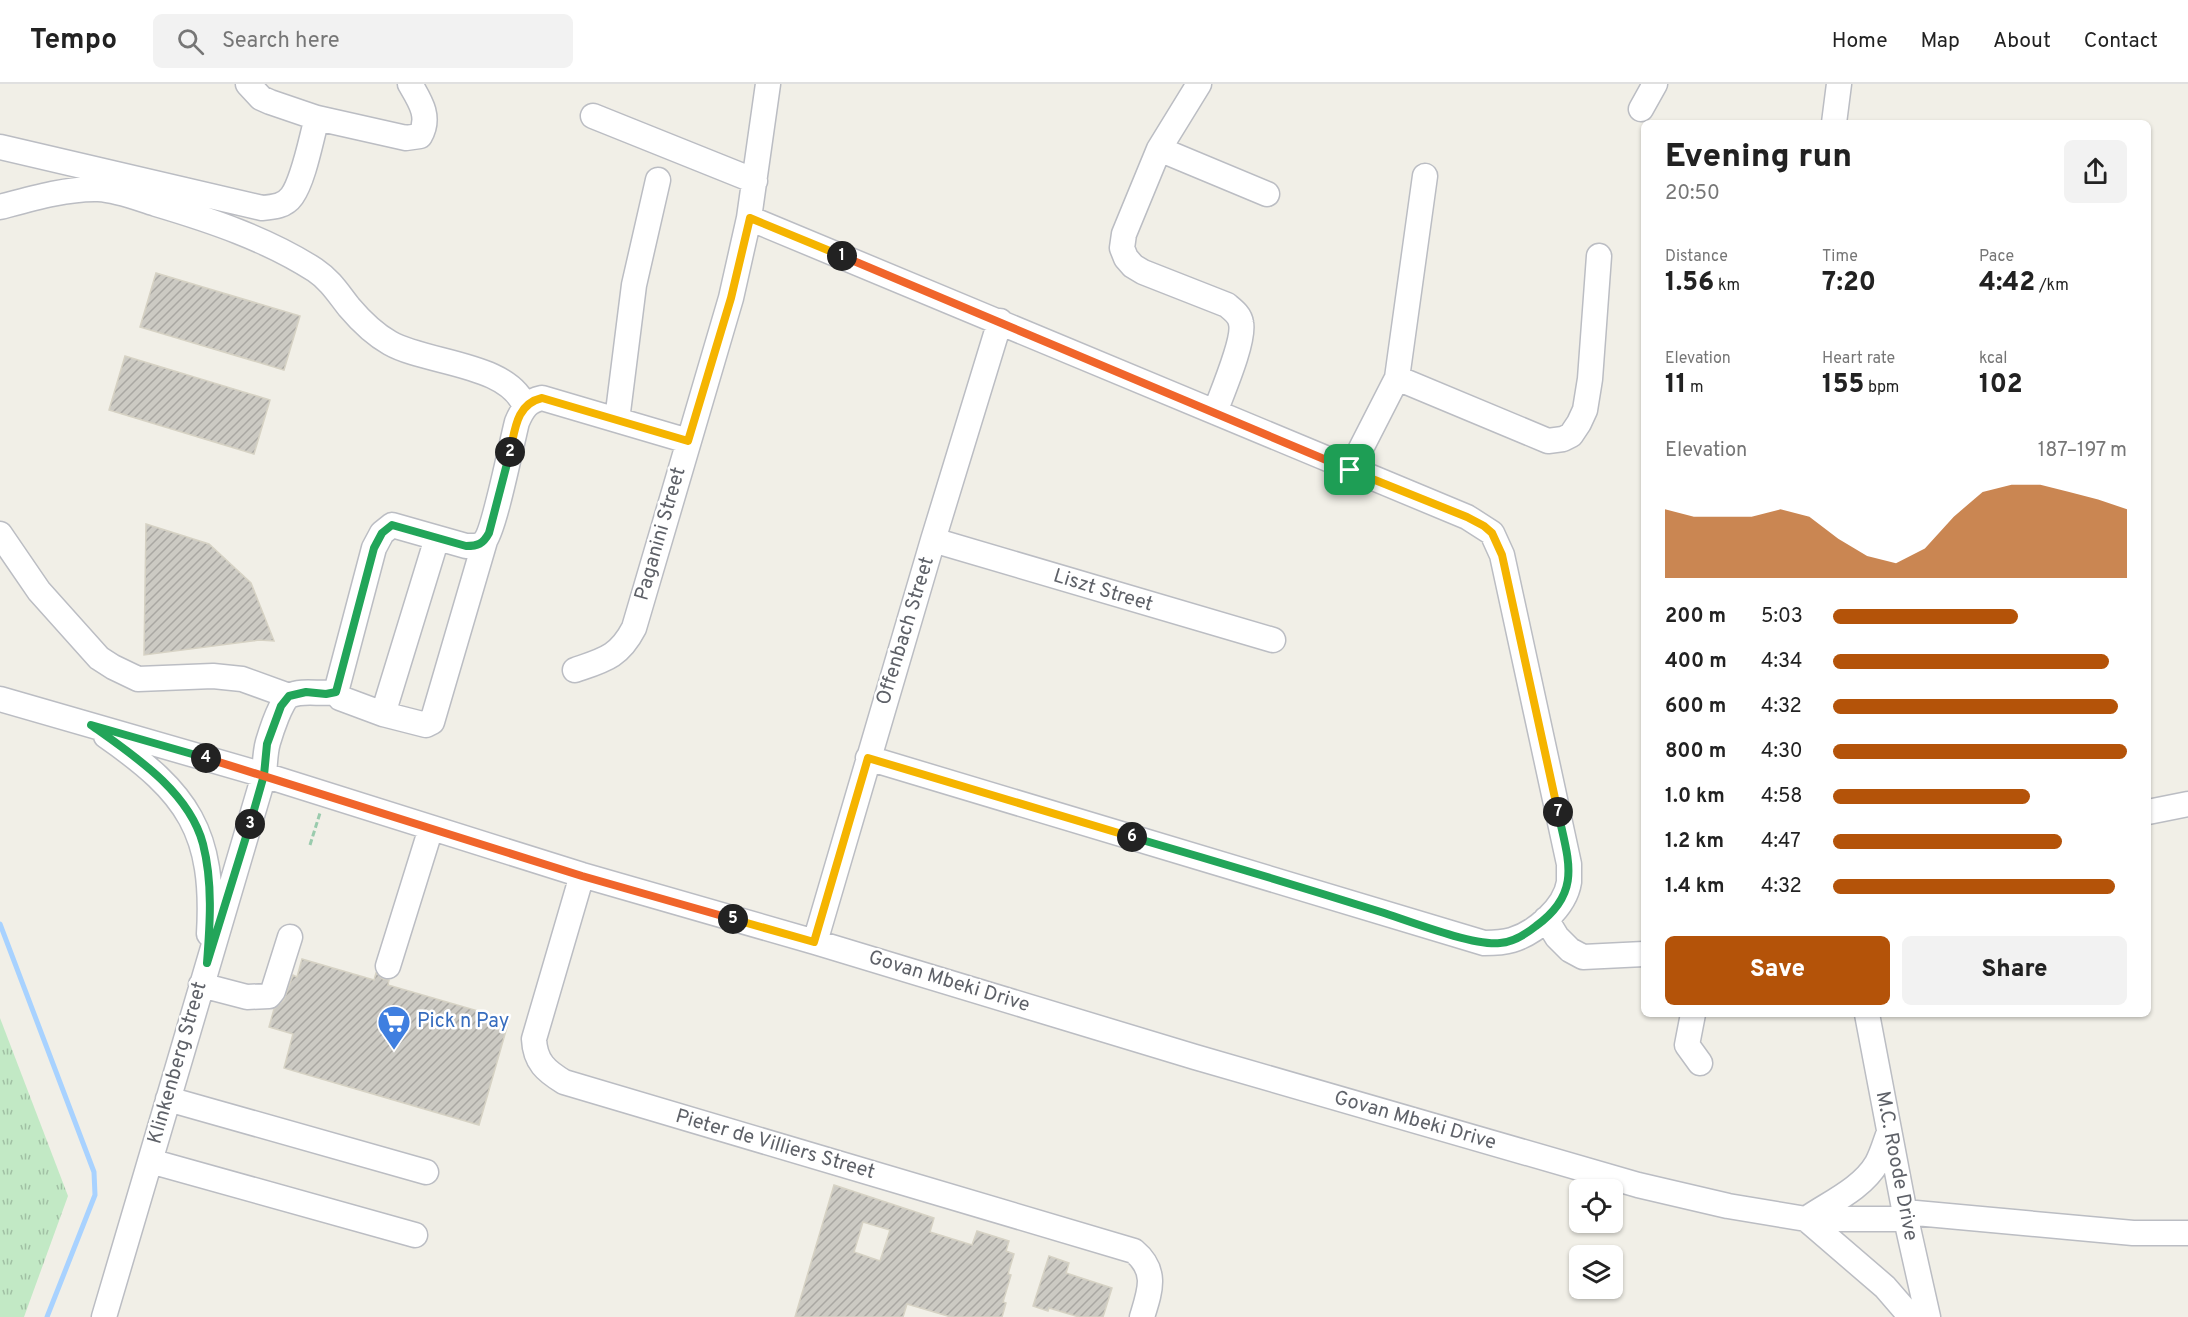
<!DOCTYPE html>
<html lang="en">
<head>
<meta charset="utf-8">
<style>
	body { margin:0; font-family:Overpass,sans-serif; background:#f2f2f2; color:#222; height:100vh; display:flex; flex-direction:column; font-size:22px; white-space:nowrap }
	* { box-sizing:border-box; margin:0 }
	p { font-size:20px; color:#767676 }
	.icon { flex:none; width:33px; height:33px; fill:none; stroke:currentColor; stroke-width:2; stroke-linecap:round; stroke-linejoin:round }
	.map { position:relative; flex:1; overflow:hidden }
	.side { position:absolute; left:1641px; top:36px; width:510px; height:897px; display:flex; flex-direction:column; background:#fff; border-radius:9px; box-shadow:0 2px 4px #0004 }
	.side>* { flex:none }
	.tools { position:absolute; left:1569px; top:1095px; display:grid; gap:12px }
	.tools a { display:grid; place-items:center; width:54px; height:54px; border-radius:9px; background:#fff; box-shadow:0 2px 4px #0004; font-size:30px }
	.pin { position:absolute; display:grid; place-items:center; width:51px; height:51px; color:#fff; margin:-26px; border-radius:12px; box-shadow:0 3px 9px #0006 }
	.km { position:absolute; width:30px; height:30px; margin:-15px; border-radius:50%; background:#222; color:#fff; font-size:16px; line-height:30px; text-align:center }
	.round { display:grid; place-items:center; flex:none; width:63px; height:63px; border-radius:9px; background:#f2f2f2 }
	.headline { display:flex; align-items:center; justify-content:space-between; height:102px; padding:0 24px }
	h1 { font-size:33px; font-weight:800; line-height:45px }
	.metrics { display:grid; grid-template-columns:repeat(3,1fr); gap:9px; height:102px; padding:6px 24px }
	.metrics div { display:grid; align-content:center }
	.metrics b { font-size:26px; font-weight:800 }
	.metrics small { font-size:16px; font-weight:400 }
	.metrics p { font-size:16px }
	.chart { height:168px; padding:12px 24px }
	.chart p { display:flex; justify-content:space-between }
	.chart svg { width:100%; height:108px; margin-top:6px; fill:#b45309; opacity:.7 }
	.cta { display:flex; gap:12px; margin-top:auto; padding:12px 24px }
	.cta a { flex:1; height:69px; border-radius:9px; background:#b45309; color:#fff; font-size:24px; font-weight:800; line-height:69px; text-align:center }
	.cta a+a { background:#f2f2f2; color:#222 }
	ul { padding:0 24px; list-style:none; font-size:20px }
	li { display:grid; grid-template-columns:96px 72px 1fr; align-items:center; height:45px }
	li i { height:15px; border-radius:8px; background:#b45309 }
	header { display:flex; align-items:center; gap:36px; box-sizing:border-box; height:84px; padding:0 30px; background:#fff; border-bottom:2px solid #e0e0e0 }
	header strong { font-size:28px }
	nav { display:flex; gap:33px; margin-inline-start:auto; font-size:21px }
	.search { width:420px; height:54px; background:#f2f2f2; display:flex; align-items:center; gap:15px; box-sizing:border-box; padding:0 21px; border-radius:9px; color:#767676; font-size:22px }
	.map>svg:first-child { display:block }
	.park { fill:url(#park-tufts) }
	.lines { fill:none; stroke-linecap:round; stroke-linejoin:round }
	.stream { stroke:#a8d2ff; stroke-width:5 }
	.building { fill:url(#building-hatch); stroke:#d6d2c4; stroke-width:1.5; fill-rule:evenodd }
	.minor-casing { stroke:#bbbdc3; stroke-width:27 }
	.path { stroke:#9acbad; stroke-width:3; stroke-dasharray:6 3; stroke-linecap:butt }
	.minor { stroke:#fff; stroke-width:24 }
	.split-1-casing { stroke:#fff; stroke-width:12 }
	.split-2-casing { stroke:#fff; stroke-width:12 }
	.split-3-casing { stroke:#fff; stroke-width:12 }
	.split-4-casing { stroke:#fff; stroke-width:12 }
	.split-5-casing { stroke:#fff; stroke-width:12 }
	.split-6-casing { stroke:#fff; stroke-width:12 }
	.split-7-casing { stroke:#fff; stroke-width:12 }
	.split-8-casing { stroke:#fff; stroke-width:12 }
	.split-1 { stroke:#f0652b; stroke-width:8 }
	.split-2 { stroke:#f5b400; stroke-width:8 }
	.split-3 { stroke:#22a559; stroke-width:8 }
	.split-4 { stroke:#22a559; stroke-width:8 }
	.split-5 { stroke:#f0652b; stroke-width:8 }
	.split-6 { stroke:#f5b400; stroke-width:8 }
	.split-7 { stroke:#22a559; stroke-width:8 }
	.split-8 { stroke:#f5b400; stroke-width:8 }
	.labels { text-anchor:middle; dominant-baseline:central; stroke-width:5; stroke-linejoin:round; paint-order:stroke }
	.street-label { font-size:20px; fill:#5e6168; stroke:#fff }
	.shop-label { font-size:20px; fill:#366cbe; stroke:#fff; text-anchor:start }
</style>
</head>
<body>
<header>
<strong>Tempo</strong>
<div class="search"><svg class="icon" aria-label="search" viewBox="0 0 24 24"><circle cx="10" cy="10" r="6"/><path d="M15 15l6 6"/></svg>Search here</div>
<nav><a>Home</a><a>Map</a><a>About</a><a>Contact</a></nav>
</header>
<div class="map">
<svg width="2188" height="1233" viewBox="0 0 2188 1233">
	<defs>
		<pattern id="park-tufts" width="24" height="20" patternUnits="userSpaceOnUse" patternTransform="scale(1.5)"><rect width="24" height="20" fill="#c2e9c5"/><path d="M3 7l-1-3M5 7V3M7 7l1-3M15 17l-1-3M17 17v-4M19 17l1-3" fill="none" stroke="#a1c0a4"/></pattern>
		<pattern id="building-hatch" width="6" height="6" patternUnits="userSpaceOnUse" patternTransform="scale(1.5)"><rect width="6" height="6" fill="#cccac3"/><path d="M-1 1l2-2M0 6l6-6M5 7l2-2" fill="none" stroke="#a9a7a2"/></pattern>
	</defs>
	<rect width="100%" height="100%" fill="#f1efe7"/>
	<path class="park" d="M0 934 68 1112 24 1233H0Z"/>
	<g class="lines">
		<path class="stream" d="M0 840 94 1088 95 1111 47 1233"/>
	</g>
	<path class="building" d="M156 189 300 232 284 286 140 243Z
		M125 272 270 316 254 370 109 326Z
		M146 440 209 460 251 499 274 557 259 556 144 571Z
		M302 875 374 896 376 889 383 895 389 896 388 901 509 936 479 1041 284 984 293 950 269 943 274 925 284 916 293 891 297 893Z
		M834 1101 934 1134 930 1148 972 1161 977 1147 1009 1157 1006 1167 1014 1170 1008 1190 1011 1191 1003 1218 1006 1219 1002 1233H951L907 1220 903 1233H795ZM863 1138 890 1146 880 1177 854 1168Z
		M1049 1172 1069 1179 1066 1189 1112 1204 1103 1233H1079L1049 1224 1048 1227 1033 1222Z"/>
	<g class="lines">
		<g class="minor-casing">
			<path id="minor" d="M248 0 261 14 270 18 317 34 406 54 420 52C431 33 420 17 410 0
				M1199 0 1159 65 1124 150 1122 164 1126 174 1133 182 1143 188 1227 221C1233 226 1240 231 1241 239 1245 256 1222 309 1215 328
				M1641 25 1655 0
				M593 32 755 97
				M1834 39 1839 0
				M0 63 262 124C274 123 285 122 292 112 304 95 311 55 317 34
				M1159 65 1267 110
				M0 123C30 115 68 104 98 105 118 106 137 114 156 120 210 136 267 155 315 186 330 196 338 209 349 223 360 236 374 250 390 259 427 280 509 279 525 323
				M749 134 1467 433 1492 449 1502 471 1569 780C1569 786 1569 792 1569 798 1565 824 1535 849 1512 856 1502 859 1494 859 1484 859L868 674
				M1397 294 1548 357 1563 355 1571 351 1579 339 1585 326 1590 295 1599 172
				M617 336 634 201 658 96
				M1350 386 1397 294 1425 92
				M0 450 39 507 99 574 113 583 138 595 213 592 242 595 289 612
				M933 456 1273 556
				M575 586C604 576 619 573 634 544L731 214 749 134 768 0
				M336 608 340 614 383 630 426 641 432 638 485 457
				M0 615 264 691 582 791 815 858 1195 973 1638 1101 1728 1122 1806 1135H1906
				M383 630 437 454
				M106 652C188 709 215 748 209 850
				M2148 728 2188 720
				M582 791 534 955C535 978 546 987 564 998L1134 1167C1158 1187 1150 1207 1142 1233
				M1546 835 1557 853 1570 866 1583 873 1644 870
				M815 858 933 456 1000 237
				M388 882 431 744
				M201 901 247 913 269 912 273 907 290 853
				M1693 930 1687 961 1700 979
				M1867 930 1906 1135 1928 1233
				M168 1015 426 1088
				M1889 1048C1885 1059 1882 1070 1877 1079 1862 1105 1829 1119 1806 1135L1885 1203 1911 1233
				M150 1077 415 1151
				M1905 1128 2133 1149H2188
				M104 1233 264 691C265 681 265 668 268 658 271 648 281 617 289 612 303 605 321 611 336 608L374 464 382 449 392 441 466 462C473 462 479 463 484 458 494 448 512 357 517 338 523 324 528 317 542 314L688 357"/>
		</g>
		<path class="path" d="M310 761 320 729"/>
		<use href="#minor" class="minor"/>
	</g>
	<g class="lines">
		<g class="split-1-casing">
			<path id="split-1" d="M842 172 1350 386"/>
		</g>
		<g class="split-2-casing">
			<path id="split-2" d="M510 368C515 346 516 320 542 314L688 357 731 214 750 134 842 172"/>
		</g>
		<g class="split-3-casing">
			<path id="split-3" d="M250 740 264 691 267 660 281 622 289 612 306 608 326 610 336 608 374 464 382 449 392 441 466 462C478 462 483 460 489 449L510 368"/>
		</g>
		<g class="split-4-casing">
			<path id="split-4" d="M206 674 91 641C133 671 189 707 203 760 213 799 210 840 207 879L250 740"/>
		</g>
		<g class="split-5-casing">
			<path id="split-5" d="M206 674 582 792 733 835"/>
		</g>
		<g class="split-6-casing">
			<path id="split-6" d="M733 835 814 858 868 674 1132 753"/>
		</g>
		<g class="split-7-casing">
			<path id="split-7" d="M1132 753C1215 777 1298 802 1381 828 1409 837 1473 862 1500 859 1513 858 1526 850 1536 842 1583 808 1568 776 1558 728"/>
		</g>
		<g class="split-8-casing">
			<path id="split-8" d="M1350 386 1467 433 1484 442 1492 449 1502 471 1558 728"/>
		</g>
		<use href="#split-1" class="split-1"/>
		<use href="#split-2" class="split-2"/>
		<use href="#split-3" class="split-3"/>
		<use href="#split-4" class="split-4"/>
		<use href="#split-5" class="split-5"/>
		<use href="#split-6" class="split-6"/>
		<use href="#split-7" class="split-7"/>
		<use href="#split-8" class="split-8"/>
	</g>
	<defs>
		<g id="supermarket-pin" transform="scale(1.725)"><path d="M0 17L-7.5 6A9.5 9.5 0 1 1 7.5 6Z" fill="#3f7fe0" stroke="#fff"/><path d="M-6-5.5h2.5l.6 2H6L4.5 2H-2.5L-4.4-4H-6ZM-1.5 3.2a1.3 1.3 0 1 0 .1 0ZM3 3.2a1.3 1.3 0 1 0 .1 0Z" fill="#fff"/></g>
	</defs>
	<g fill-rule="evenodd">
		<use href="#supermarket-pin" x="394" y="938"/>
	</g>
	<g class="labels">
		<g class="street-label">
			<text transform="translate(661 450) rotate(-74)">Paganini Street</text>
			<text transform="translate(1103 507) rotate(17)">Liszt Street</text>
			<text transform="translate(906 547) rotate(-73)">Offenbach Street</text>
			<text transform="translate(949 898) rotate(17)">Govan Mbeki Drive</text>
			<text transform="translate(178 979) rotate(-74)">Klinkenberg Street</text>
			<text transform="translate(1415 1037) rotate(16)">Govan Mbeki Drive</text>
			<text transform="translate(775 1061) rotate(16)">Pieter de Villiers Street</text>
			<text transform="translate(1896 1082) rotate(79)">M.C. Roode Drive</text>
		</g>
		<g class="shop-label">
			<text x="417" y="938">Pick n Pay</text>
		</g>
	</g>
</svg>
<div class="tools">
<a><svg class="icon" aria-label="locate" viewBox="0 0 24 24"><circle cx="12" cy="12" r="6"/><path d="M12 2v4M12 18v4M2 12h4M18 12h4"/></svg></a>
<a><svg class="icon" aria-label="layers" viewBox="0 0 24 24"><path d="M12 4l9 5-9 5-9-5zM3 14l9 5 9-5"/></svg></a>
</div>
<div class="pin" style="left:1350px;top:386px;background:#1e9e55"><svg class="icon" aria-label="arrive" viewBox="0 0 24 24"><path d="M6 21V4h12l-3 4 3 4H6"/></svg></div>
<b class="km" style="left:842px;top:172px">1</b>
<b class="km" style="left:510px;top:368px">2</b>
<b class="km" style="left:250px;top:740px">3</b>
<b class="km" style="left:206px;top:674px">4</b>
<b class="km" style="left:733px;top:835px">5</b>
<b class="km" style="left:1132px;top:753px">6</b>
<b class="km" style="left:1558px;top:728px">7</b>
<section class="side">
<div class="headline"><div><h1>Evening run</h1><p>20:50</p></div><a class="round"><svg class="icon" aria-label="share" viewBox="0 0 24 24"><path d="M12 15V3M7 8l5-5 5 5M5 13v7h14v-7"/></svg></a></div>
<div class="metrics">
<div><p>Distance</p><b>1.56<small> km</small></b></div>
<div><p>Time</p><b>7:20</b></div>
<div><p>Pace</p><b>4:42<small> /km</small></b></div>
</div>
<div class="metrics">
<div><p>Elevation</p><b>11<small> m</small></b></div>
<div><p>Heart rate</p><b>155<small> bpm</small></b></div>
<div><p>kcal</p><b>102</b></div>
</div>
<div class="chart"><p><span>Elevation</span>187–197 m</p>
<svg viewBox="0 0 160 44" preserveAspectRatio="none"><path d="M0 44V16L10 19L20 19L30 19L40 16L50 19L60 28L70 35L80 38L90 32L100 19L110 9L120 6L130 6L140 9L150 12L160 16V44z"/></svg>
</div>
<ul>
<li><b>200 m</b>5:03<i style="width:63%"></i></li>
<li><b>400 m</b>4:34<i style="width:94%"></i></li>
<li><b>600 m</b>4:32<i style="width:97%"></i></li>
<li><b>800 m</b>4:30<i style="width:100%"></i></li>
<li><b>1.0 km</b>4:58<i style="width:67%"></i></li>
<li><b>1.2 km</b>4:47<i style="width:78%"></i></li>
<li><b>1.4 km</b>4:32<i style="width:96%"></i></li>
</ul>
<div class="cta"><a>Save</a><a>Share</a></div>
</section>
</div>
</body>
</html>
